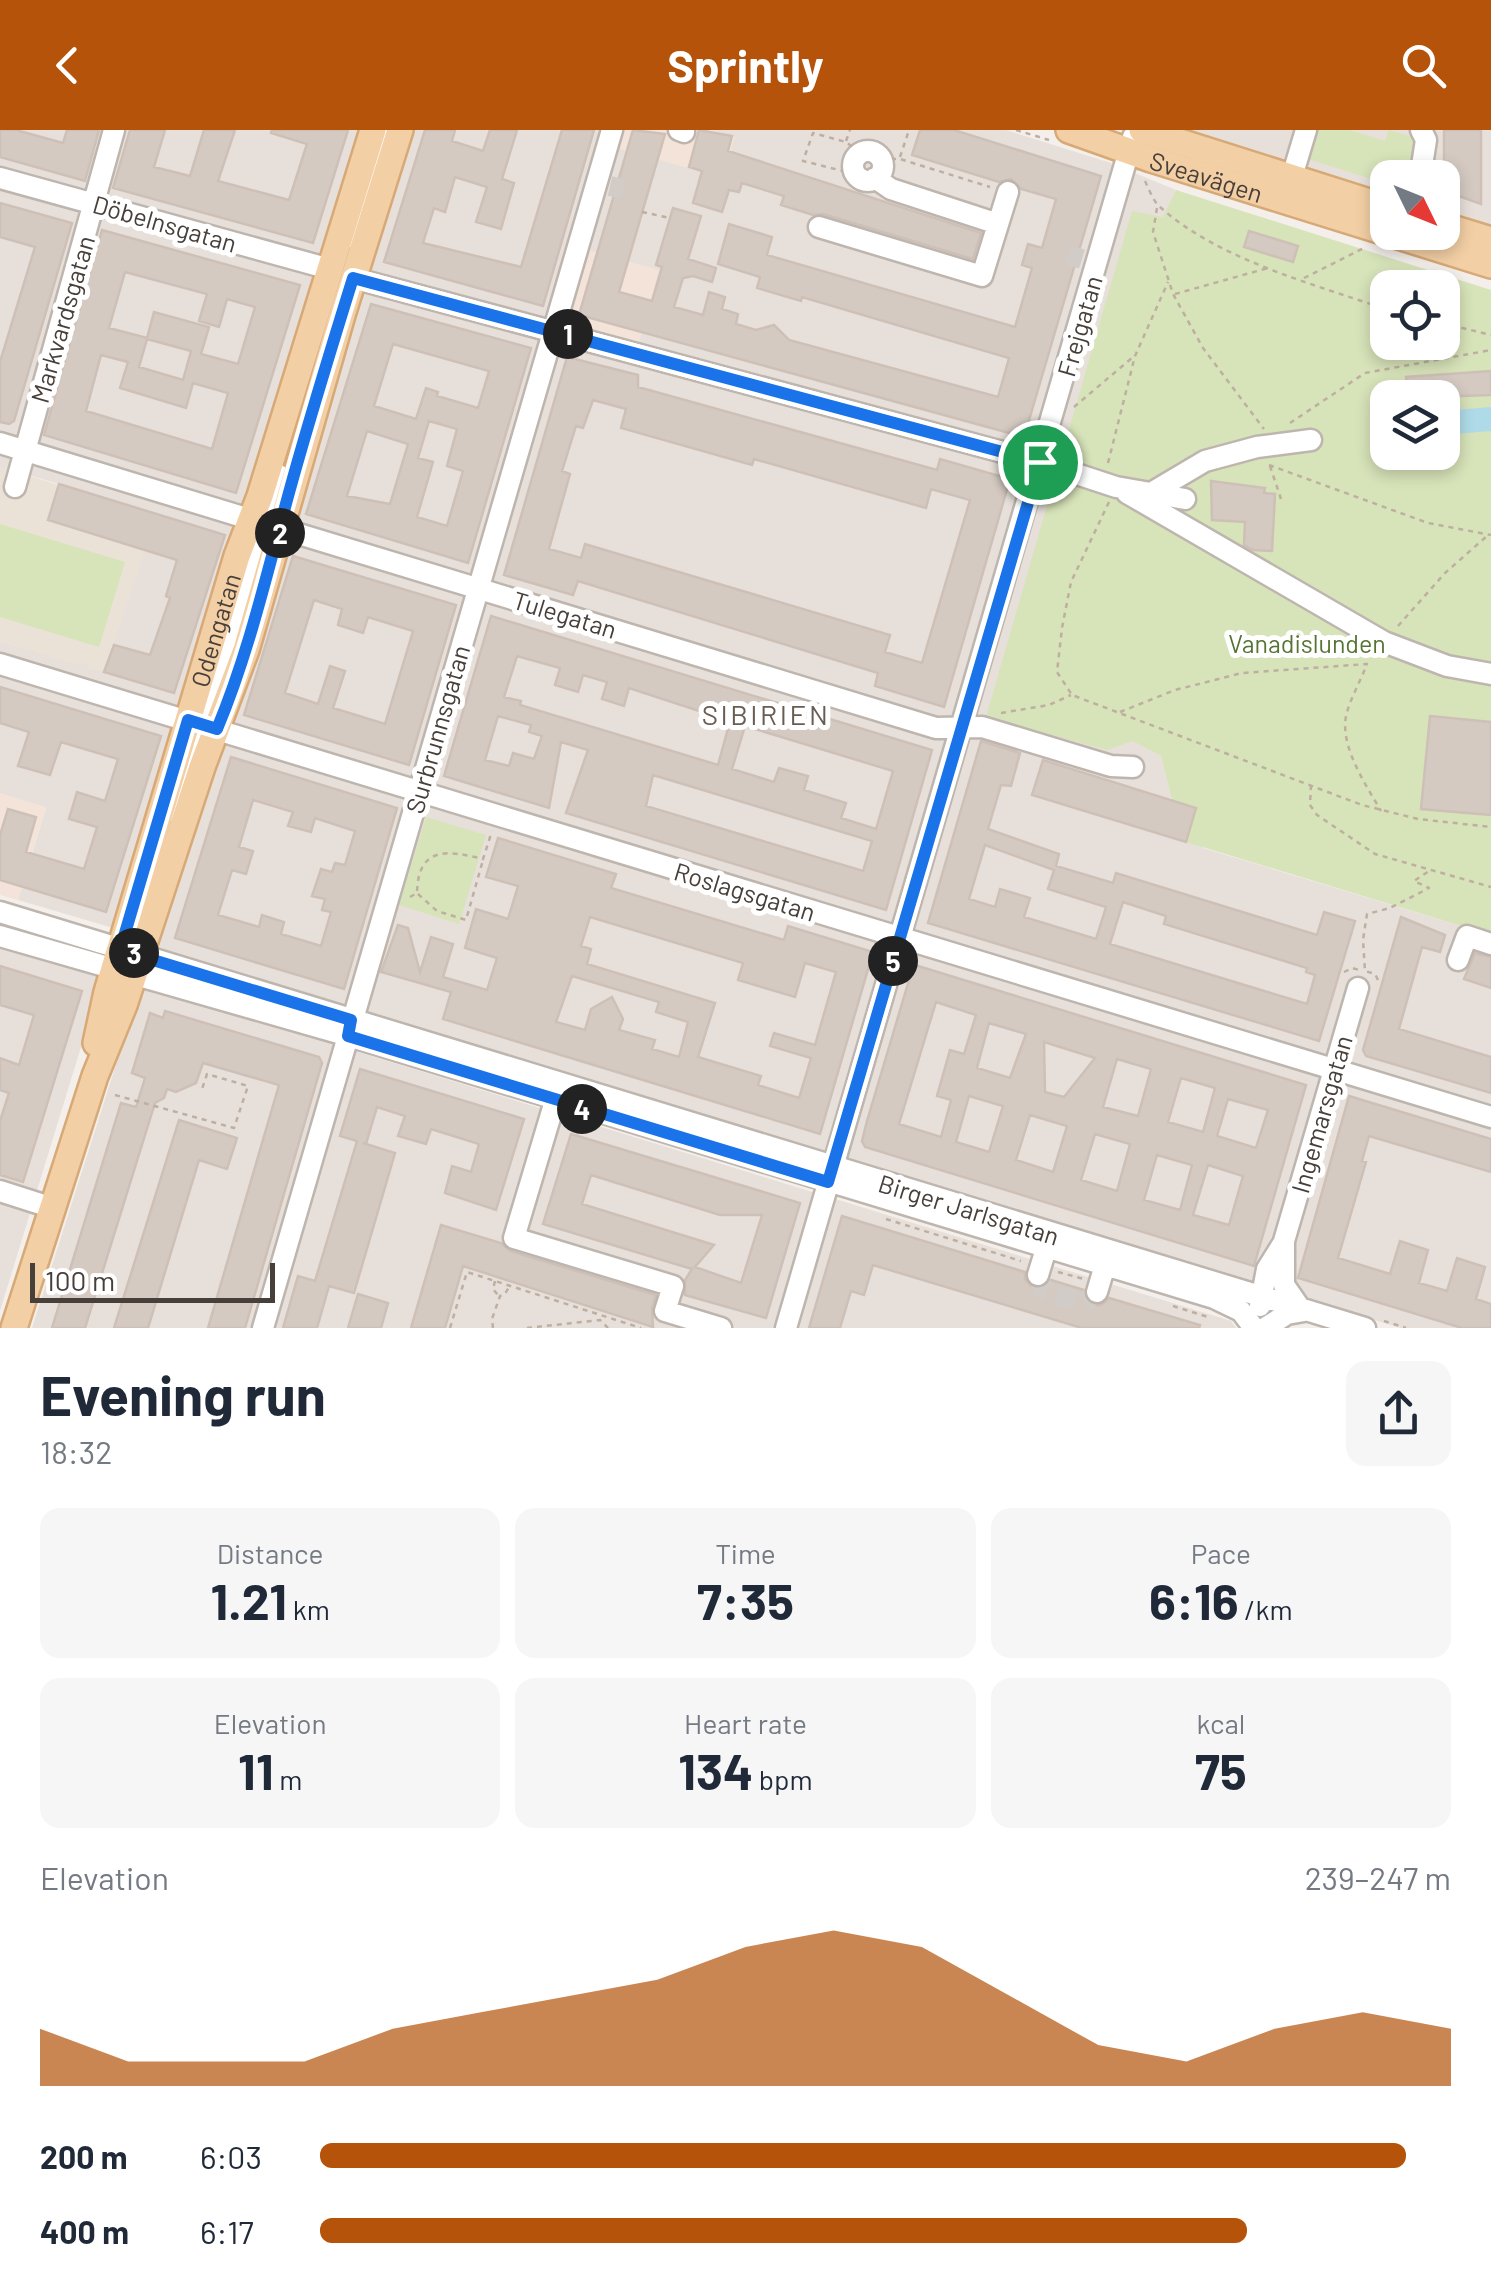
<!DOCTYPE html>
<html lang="en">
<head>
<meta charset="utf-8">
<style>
	body { margin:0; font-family:Barlow,sans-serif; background:#f6f6f7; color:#1f2937; height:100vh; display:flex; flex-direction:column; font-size:38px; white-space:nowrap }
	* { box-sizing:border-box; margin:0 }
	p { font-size:32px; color:#747a83 }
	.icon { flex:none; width:55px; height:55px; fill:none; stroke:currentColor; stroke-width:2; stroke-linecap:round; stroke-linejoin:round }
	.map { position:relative; height:1198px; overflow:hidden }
	.drawer { display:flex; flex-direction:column; background:#fff; flex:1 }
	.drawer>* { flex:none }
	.needle { width:65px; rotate:133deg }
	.buttons { position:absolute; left:1370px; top:30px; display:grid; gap:20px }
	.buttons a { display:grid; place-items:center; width:90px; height:90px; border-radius:20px; background:#fff; box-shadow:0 5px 15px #0003; font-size:50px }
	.scale { position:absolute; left:30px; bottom:25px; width:245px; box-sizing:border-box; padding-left:10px; border:5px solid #473f3a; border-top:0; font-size:28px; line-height:35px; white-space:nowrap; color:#473f3a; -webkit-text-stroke:8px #fff; paint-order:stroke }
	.pin { position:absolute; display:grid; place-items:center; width:85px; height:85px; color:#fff; margin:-42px; border:5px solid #fff; border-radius:50%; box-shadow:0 2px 10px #0007 }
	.km { position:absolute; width:50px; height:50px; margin:-25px; border-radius:50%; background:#222; color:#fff; font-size:28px; line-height:50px; text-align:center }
	.round { display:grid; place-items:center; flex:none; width:105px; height:105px; border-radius:20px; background:#f6f6f7 }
	.summary { display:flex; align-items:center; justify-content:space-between; height:170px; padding:0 40px }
	h1 { font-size:55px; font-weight:700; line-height:75px }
	.metrics { display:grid; grid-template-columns:repeat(3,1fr); gap:15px; height:170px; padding:10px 40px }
	.metrics div { display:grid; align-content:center; border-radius:20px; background:#f6f6f7; text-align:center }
	.metrics b { font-size:50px; font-weight:700 }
	.metrics small { font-size:28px; font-weight:400 }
	.metrics p { font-size:28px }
	.chart { height:280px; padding:20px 40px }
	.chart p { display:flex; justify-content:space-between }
	.chart svg { width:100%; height:180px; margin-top:10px; fill:#b45309; opacity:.7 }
	ul { padding:0 40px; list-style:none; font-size:32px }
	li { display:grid; grid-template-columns:160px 120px 1fr; align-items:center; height:75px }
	li i { height:25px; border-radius:12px; background:#b45309 }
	header { display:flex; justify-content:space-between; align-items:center; height:130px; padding:0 40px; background:#b45309; color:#fff; font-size:45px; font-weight:700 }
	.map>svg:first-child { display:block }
	.residential { fill:#e7e0da }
	.commercial { fill:#f3e3d9 }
	.education { fill:#ebe2d7 }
	.green { fill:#d7e3b9; fill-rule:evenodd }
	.water { fill:#afdbe9 }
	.building { fill:#d4cac2; stroke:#cec0b6; stroke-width:2.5; fill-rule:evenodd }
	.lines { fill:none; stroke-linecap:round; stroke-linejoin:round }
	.minor-tunnel { stroke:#d1ccc8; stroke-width:20; stroke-dasharray:20 10; stroke-linecap:butt }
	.minor-casing { stroke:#beb6ae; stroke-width:25 }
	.major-casing { stroke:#d7a976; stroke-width:30 }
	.path { stroke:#beafa1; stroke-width:2.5; stroke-dasharray:5 5; stroke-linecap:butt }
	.minor { stroke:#fff; stroke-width:20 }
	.major { stroke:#f3cfa5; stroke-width:25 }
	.route-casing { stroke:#fff; stroke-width:20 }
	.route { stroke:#1a73e8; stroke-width:12 }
	.labels { text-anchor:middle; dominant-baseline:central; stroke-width:10; stroke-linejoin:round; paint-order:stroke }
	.street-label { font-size:25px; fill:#473f3a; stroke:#fff }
	.park-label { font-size:25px; fill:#567333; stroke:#fff }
	.neighbourhood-label { font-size:28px; letter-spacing:2.5px; fill:#695c52; stroke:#fff }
</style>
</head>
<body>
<header><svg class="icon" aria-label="back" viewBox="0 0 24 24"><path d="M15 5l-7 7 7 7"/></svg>Sprintly<svg class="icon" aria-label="search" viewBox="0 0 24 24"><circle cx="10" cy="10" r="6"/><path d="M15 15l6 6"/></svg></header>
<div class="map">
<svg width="1491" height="1198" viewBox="0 0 1491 1198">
	<rect width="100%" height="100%" fill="#f4efeb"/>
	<path class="residential" d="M0 0H358L113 798 18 770 46 678 0 663V511L77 534 84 532 104 542 59 354 0 337Z
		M408 0H614L735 7 711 0H1006L1108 32 1176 60 1163 88 1133 82 987 587 1132 611 1161 626 1172 670 1196 678 1203 718 1491 805V1198H1401L156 820Z
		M1119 0H1491V113L1443 98 1442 48H1388L1387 81Z
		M0 819 97 846 101 852 0 1181Z
		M144 859H154L1231 1191 1236 1198H32L138 866Z"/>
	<path class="commercial" d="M614 0H711L735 7 722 48 610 16Z
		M579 117 659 140 636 223 555 200Z
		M0 663 46 677 18 770 0 765Z"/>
	<path class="education" d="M0 337 157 385 104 542 89 538 84 532 77 535 0 511Z"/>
	<path class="green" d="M1319 0H1350L1385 11 1389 0 1413 7 1415 24 1408 47 1388 48 1387 54 1308 29Z
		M1176 60 1491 160V805L1186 712 1196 678 1172 670 1161 626 1132 611 1107 620 986 587 1132 81 1163 87ZM1388 158H1442V212H1388ZM1388 268H1442V322H1388Z
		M0 394 125 432 99 517 0 487Z
		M426 687 486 705 459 794 399 775Z"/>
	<path class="water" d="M1491 277V301L1443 305V281Z"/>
	<path class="building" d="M0 0H16L63 13 67 0H99L85 51 0 27Z
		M130 0H165L154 37 190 46 204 0H235L218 51 289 70 307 14 271 3 272 0H348L313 113 113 58Z
		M425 0H455L452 11 483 21 490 0H517L502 49 514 53 501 99 476 92 487 57 455 47 445 82 434 78 423 113 521 137 562 0H594L543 176 384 132Z
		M633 0 665 4 619 162 652 171 662 137 656 135 673 78 701 86 688 129 716 138 712 152 693 146 683 148 674 177 703 185 709 162 725 167 722 179 738 184 736 194 756 200 774 195 789 210 998 267 1009 228 802 167 801 171 757 158 760 147 718 134 729 94 772 107 767 125 1015 197 1032 138 1022 135 1028 114 1042 118 1056 69 1021 59 1011 49 999 52 912 25 920 0H954L1101 46 1024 307 579 185Z
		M699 0 732 6 728 21 981 103 973 129 823 84 813 85 781 75 784 66 742 53 739 62 729 60 722 82 693 73 702 41 689 37Z
		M1444 0H1481V74L1442 60V48H1438L1444 30Z
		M0 73 72 93 14 291 9 294 0 292V232L35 117 0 107Z
		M102 100 300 155 236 363 44 305ZM125 142 207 164 199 191 219 197 227 169 255 177 238 234 201 224 209 197 154 182 147 208 109 198ZM147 209 191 221 183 250 139 237ZM101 225 128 232 120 258 186 278 193 253 228 263 212 319 86 281Z
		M1249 101 1298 116 1293 132 1244 117Z
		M371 174 531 218 468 433 306 384ZM393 214 489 241 478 278 437 266 438 262 426 258 416 289 374 276ZM429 291 457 299 447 336 463 341 447 396 417 387 433 332 418 328ZM367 301 408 314 390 374 347 366Z
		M567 227 638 245V257L937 340 940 329 1010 349 944 577 875 556 878 543 578 451 573 465 504 445ZM593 270 626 279 621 298 752 335 754 329 926 378 931 359 970 370 922 533 885 522 890 505 585 414 581 428 549 419 570 344 562 341 576 296 583 298Z
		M1491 241V265L1408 268 1406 247Z
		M1211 351 1265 358 1264 363 1275 364 1272 421 1253 420 1244 415 1245 392 1212 390Z
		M59 354 225 405 174 563 104 542 114 515 150 525 170 468 166 466 177 430 48 390Z
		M293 426 456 475 409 635 244 585ZM314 470 342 479 338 495 363 503 368 487 413 501 385 594 333 578 345 541 330 536 318 574 285 563Z
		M491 486 932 620 886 780 566 683 588 620 561 612 549 678 444 646ZM517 526 560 538 555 555 578 562 583 545 607 552 602 569 624 576 629 558 730 591 718 635 520 575 521 571 504 567ZM498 586 531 595 529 602 542 606 534 629 513 623 509 636 485 630ZM745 596 893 641 876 699 841 688 846 673 804 660 808 646 779 638 774 652 732 639ZM653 645 872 711 863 741 646 676Z
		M0 557 161 606 106 782 0 750V705L8 679 36 687 26 722 84 739 97 697 69 689 77 662 105 671 118 629 61 612 50 645 18 636 29 602 0 593Z
		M1430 586 1491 592V685L1421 679Z
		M981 611 1020 623 1011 656 1001 655 988 699 1059 724 1056 736 1113 753 1116 743 1317 805 1324 782 1355 791 1319 911 928 793ZM985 715 1054 740 1048 759 1106 777 1096 809 1024 787 1030 768 1000 759 995 777 969 769ZM1123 772 1166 786 1164 794 1307 838 1306 842 1315 845 1307 874 1110 814Z
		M231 627 397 678 344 859 175 808ZM253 670 293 682 288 696 311 702 315 688 355 701 345 735 335 733 332 742 321 739 312 766 325 769 322 780 331 782 321 816 281 804 284 792 262 785 259 797 218 785 232 740 246 744 253 721 239 717Z
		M1043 630 1196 678 1186 712 1032 665Z
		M498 708 616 744 611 758 784 810 788 796 873 822 820 1004 443 889 451 862 381 842 398 795 408 798 420 842 431 807 453 814 443 847 487 860 497 828 465 818 476 779 508 789 518 756 486 747ZM590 787 743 833 738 850 795 867 805 833 836 842 815 915 774 903 770 916 811 928 799 968 758 955 761 946 698 927 715 873 587 834 591 819 581 816ZM572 846 659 872 656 882 688 892 679 927 652 919 655 910 619 900 623 889 612 867 591 879 585 900 556 892Z
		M1401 787 1445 805 1440 822 1422 817 1399 899 1491 927V963L1366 926 1363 920Z
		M1475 823 1491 827V858L1464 849Z
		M0 836 82 861 23 1052 0 1045V991L9 963 0 960V928L19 935 34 885 0 875Z
		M918 836 1306 955 1254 1136 865 1017 862 1011 867 991 912 840ZM936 872 976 885 964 924 950 920 937 966 951 970 941 1007 899 994ZM989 893 1026 904 1010 948 977 938ZM1044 912 1095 928 1064 967 1045 962ZM1117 929 1151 939 1138 986 1103 977ZM1181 948 1215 958 1203 1002 1168 992ZM969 966 1003 976 989 1022 956 1012ZM1228 969 1268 980 1256 1018 1217 1006ZM1030 985 1067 996 1053 1042 1016 1030ZM1095 1004 1130 1014 1117 1061 1081 1050ZM1157 1025 1192 1035 1180 1080 1144 1070ZM1208 1035 1243 1046 1229 1095 1193 1085Z
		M165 881 319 927 322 933 245 1198H208L279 955 203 933 196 953 176 962 167 959 164 968 155 973 85 1198H52L121 973 136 977 145 948 132 943 150 883 163 888Z
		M360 939 524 989 496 1080 445 1063 452 1036 471 1042 479 1014 431 999 426 1014 398 1006 405 986 377 977 366 1014 363 1013 395 1023 354 1163 329 1156 317 1198H283L298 1146 315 1151 357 1011 340 1006Z
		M1349 966 1491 1009V1042L1369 1006 1362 1031 1366 1032 1338 1128 1390 1144 1400 1111 1428 1120 1419 1153 1447 1161 1457 1128 1485 1137 1476 1169 1491 1174V1198H1462L1298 1148Z
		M179 990 237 1008 227 1039 199 1030 148 1198H114Z
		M571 1004 800 1073 766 1188 685 1165V1150L692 1139 543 1094ZM591 1045 720 1085H762L741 1153 695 1137 714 1115 582 1074Z
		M842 1086 1025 1142V1149L1033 1158H1042L1051 1150 1084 1160 1086 1171 1092 1175H1101L1109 1168 1200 1195 1199 1198H1082L873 1135 864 1165 851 1161 840 1198H809Z
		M441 1095 501 1113 510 1121 656 1165 652 1178 653 1197 463 1136 445 1198H411Z
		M358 1164 388 1173 381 1198H348Z"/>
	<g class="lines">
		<path class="minor-tunnel" d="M610 56 623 59
			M1069 125 1082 129
			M1038 1145 1043 1160 1083 1173 1097 1162"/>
		<g class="minor-casing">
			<path id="minor" d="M679 0 684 2
				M853 36a15 15 0 1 1 30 0a15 15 0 1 1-30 0Z
				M0 48 330 139
				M875 48 891 59 998 94
				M1420 48 1426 10 1421 0
				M1288 60 1306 0
				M819 97 982 146 1008 62
				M354 108 386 0
				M353 148 1040 332 1116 357 1185 369
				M0 313 936 598 982 597 1111 636 1133 637
				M15 357 114 0
				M1127 363 1384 512 1447 536 1491 544
				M1151 363 1205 331 1257 317 1311 310
				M0 534 1491 987
				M175 681 279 345
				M0 782 1365 1198
				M0 806 366 911 1214 1168 1241 1181 1254 1198
				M1458 830 1467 806 1491 814
				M555 971 514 1108 673 1156 665 1181 721 1198
				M0 1061 53 1078
				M1038 1145 1050 1106
				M1097 1162 1108 1125
				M1260 1176 1267 1139 1282 1115
				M1300 1178 1284 1155V1111L1358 858
				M263 1198 612 0
				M786 1198 1133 7
				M1265 1198 1287 1184 1304 1181"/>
		</g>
		<g class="major-casing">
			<g id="major">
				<path id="s1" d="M1069 0 1151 29 1491 135"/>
				<path d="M1142 0 1388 78"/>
				<path d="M1442 95 1491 110"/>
				<path id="s2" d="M96 913 107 862 237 426 260 366 373 0"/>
				<path d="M14 1198 95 946 124 875 202 637 246 520 342 185 400 0"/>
			</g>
		</g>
		<path class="path" d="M1016 0 1049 10
			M846 11 850 0
			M900 27 909 0
			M881 29H900L990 57
			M855 44 803 31 813 3 846 12 861 23
			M1145 51C1149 59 1153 71 1160 77 1219 130 1314 154 1388 180
			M1157 78 1153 102 1173 164 1203 218 1264 299
			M642 82 670 88
			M1304 148 1364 118
			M1175 164 1268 138
			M1442 193 1491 205
			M1074 277 1133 227
			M1290 293 1365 243 1491 220
			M1108 333 1135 226 1168 152
			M1269 335 1428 393 1491 405
			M1270 336 1281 369
			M1109 372 1071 452 1062 498 1057 542 1072 565 1362 675 1418 689 1491 697
			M1398 496 1445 443 1487 406
			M1120 582 1175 560 1242 543 1367 534C1361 550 1350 569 1346 586 1340 617 1366 655 1381 681
			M1001 583 1049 575 1071 565
			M1311 655 1310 675 1317 685 1375 724 1491 757
			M418 764 437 781 466 790 483 730
			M410 767 417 763C418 716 447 720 483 729L492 701
			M1344 842 1352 838 1359 840
			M1378 850 1375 844 1365 841 1363 810 1367 784 1390 778 1429 758 1414 751 1429 741
			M115 965 234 998 248 956 207 944 201 962
			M886 1089 1021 1131
			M1058 1142 1084 1149
			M495 1151 493 1159 498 1165
			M1173 1176 1208 1187
			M1384 1191 1406 1198
			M450 1198 467 1142 641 1198
			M493 1198 492 1189 500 1166 505 1164 509 1157
			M527 1198 600 1190 608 1198"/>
		<use href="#minor" class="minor"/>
		<use href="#major" class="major"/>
	</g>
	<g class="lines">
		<g class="route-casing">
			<path id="route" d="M353 148 1040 332 828 1052 348 906 351 890 120 820 188 590 217 599C248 525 266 447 287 370 307 296 330 222 353 148Z"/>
		</g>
		<use href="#route" class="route"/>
	</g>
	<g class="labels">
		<g class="street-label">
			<text stroke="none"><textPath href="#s1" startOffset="145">Sveavägen</textPath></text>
			<text transform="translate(165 93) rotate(16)">Döbelnsgatan</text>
			<text transform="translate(62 189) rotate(-74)">Markvardsgatan</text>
			<text transform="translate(1079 196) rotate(-74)">Frejgatan</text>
			<text transform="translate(565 484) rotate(17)">Tulegatan</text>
			<text stroke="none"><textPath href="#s2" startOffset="430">Odengatan</textPath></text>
			<text transform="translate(437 599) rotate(-74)">Surbrunnsgatan</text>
			<text transform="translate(745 761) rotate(17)">Roslagsgatan</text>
			<text transform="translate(1321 984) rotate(-74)">Ingemarsgatan</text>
			<text transform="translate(969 1079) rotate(17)">Birger Jarlsgatan</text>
		</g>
		<g class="park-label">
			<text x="1307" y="513">Vanadislunden</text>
		</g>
		<g class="neighbourhood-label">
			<text x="766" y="584">SIBIRIEN</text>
		</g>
	</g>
</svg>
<div class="buttons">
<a><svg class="needle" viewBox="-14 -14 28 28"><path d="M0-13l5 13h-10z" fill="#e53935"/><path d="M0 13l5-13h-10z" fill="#747a83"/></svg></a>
<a><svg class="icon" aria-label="locate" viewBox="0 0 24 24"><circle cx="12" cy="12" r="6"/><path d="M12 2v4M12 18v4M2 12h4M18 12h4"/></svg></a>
<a><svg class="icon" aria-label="layers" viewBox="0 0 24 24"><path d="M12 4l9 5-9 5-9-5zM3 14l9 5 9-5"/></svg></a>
</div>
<div class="scale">100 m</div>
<div class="pin" style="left:1040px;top:332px;background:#1e9e55"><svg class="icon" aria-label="arrive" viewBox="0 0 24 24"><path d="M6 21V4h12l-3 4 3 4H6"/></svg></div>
<b class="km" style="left:568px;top:204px">1</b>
<b class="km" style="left:280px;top:403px">2</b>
<b class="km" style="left:134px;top:823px">3</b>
<b class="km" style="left:582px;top:979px">4</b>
<b class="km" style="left:893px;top:831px">5</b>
</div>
<section class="drawer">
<div class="summary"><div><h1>Evening run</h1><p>18:32</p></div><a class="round"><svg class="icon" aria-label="share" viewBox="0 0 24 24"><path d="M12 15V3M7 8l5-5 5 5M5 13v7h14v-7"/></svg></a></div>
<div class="metrics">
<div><p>Distance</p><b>1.21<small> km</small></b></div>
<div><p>Time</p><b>7:35</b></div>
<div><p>Pace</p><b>6:16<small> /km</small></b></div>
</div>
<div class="metrics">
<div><p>Elevation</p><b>11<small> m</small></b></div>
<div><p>Heart rate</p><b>134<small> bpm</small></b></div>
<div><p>kcal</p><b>75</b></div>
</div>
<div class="chart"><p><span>Elevation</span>239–247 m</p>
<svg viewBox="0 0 160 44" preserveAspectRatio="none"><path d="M0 44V30L10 38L20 38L30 38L40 30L50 26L60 22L70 18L80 10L90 6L100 10L110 22L120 34L130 38L140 30L150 26L160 30V44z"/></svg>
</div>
<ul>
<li><b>200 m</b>6:03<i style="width:96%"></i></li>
<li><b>400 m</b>6:17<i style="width:82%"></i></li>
</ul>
</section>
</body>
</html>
